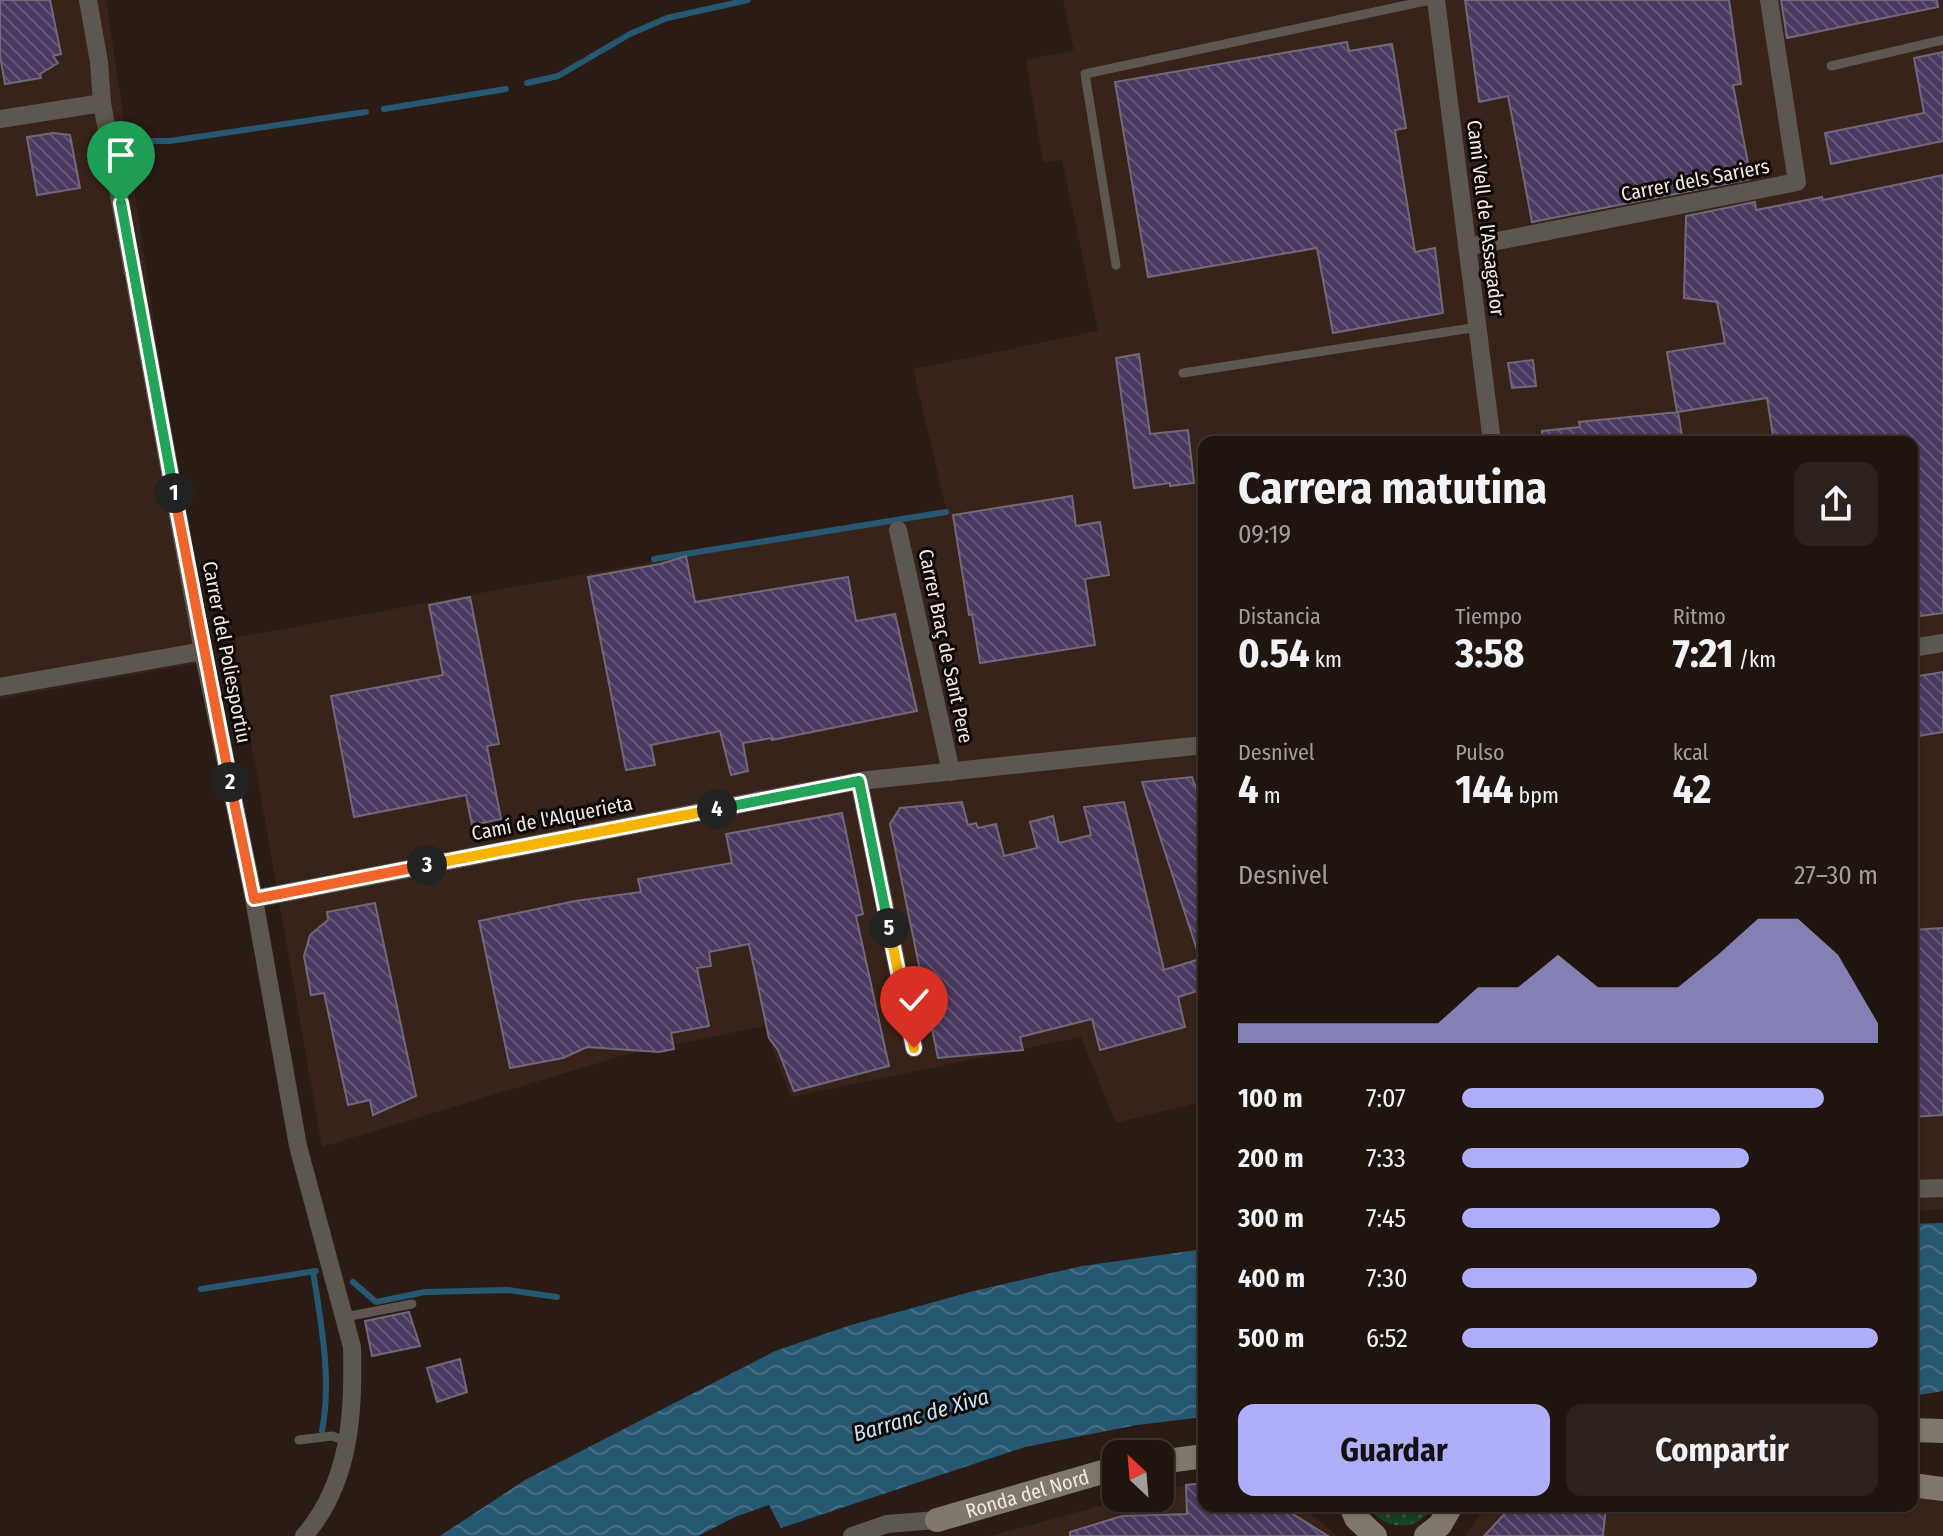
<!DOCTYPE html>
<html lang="es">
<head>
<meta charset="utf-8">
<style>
	body { margin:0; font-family:"Fira Sans Condensed",sans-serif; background:#2d211d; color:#f1f3f6; height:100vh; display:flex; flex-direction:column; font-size:30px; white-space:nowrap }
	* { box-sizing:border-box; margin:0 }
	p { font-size:26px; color:#a29e9e }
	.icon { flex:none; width:44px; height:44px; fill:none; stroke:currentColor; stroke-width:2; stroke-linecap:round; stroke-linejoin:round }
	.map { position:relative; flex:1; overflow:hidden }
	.drawer { position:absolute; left:1198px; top:436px; width:720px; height:1076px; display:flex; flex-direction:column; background:#20140f; border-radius:16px; box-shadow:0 2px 6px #0004,0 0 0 2px #3d332f }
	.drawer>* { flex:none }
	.needle { width:52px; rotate:334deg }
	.fabs { position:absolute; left:1102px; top:1440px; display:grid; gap:16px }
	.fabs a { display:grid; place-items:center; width:72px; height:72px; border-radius:16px; background:#20140f; box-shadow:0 2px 6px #0004,0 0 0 2px #3d332f; font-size:40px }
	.pin { position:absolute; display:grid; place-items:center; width:68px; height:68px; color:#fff; margin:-82px -34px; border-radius:50% 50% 50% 0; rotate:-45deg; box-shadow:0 0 8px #0007 }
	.pin .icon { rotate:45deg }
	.km { position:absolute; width:40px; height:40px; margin:-20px; border-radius:50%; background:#222; color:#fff; font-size:22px; line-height:40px; text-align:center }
	.round { display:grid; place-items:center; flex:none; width:84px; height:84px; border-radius:16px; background:#2d211d }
	.headline { display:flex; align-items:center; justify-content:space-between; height:136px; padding:0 40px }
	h1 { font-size:44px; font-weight:700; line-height:60px }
	.metrics { display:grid; grid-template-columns:repeat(3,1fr); gap:12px; height:136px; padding:8px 40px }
	.metrics div { display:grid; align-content:center }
	.metrics b { font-size:40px; font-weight:700 }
	.metrics small { font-size:22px; font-weight:400 }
	.metrics p { font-size:22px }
	.chart { height:224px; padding:16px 40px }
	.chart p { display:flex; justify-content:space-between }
	.chart svg { width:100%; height:144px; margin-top:8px; fill:#afaefa; opacity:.7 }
	.primary-button { display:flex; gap:16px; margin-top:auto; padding:16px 40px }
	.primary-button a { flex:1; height:92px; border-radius:16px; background:#afaefa; color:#111; font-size:32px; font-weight:700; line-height:92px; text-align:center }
	.primary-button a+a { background:#2d211d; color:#f1f3f6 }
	ul { padding:0 40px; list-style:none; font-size:26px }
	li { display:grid; grid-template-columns:128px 96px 1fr; align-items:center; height:60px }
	li i { height:20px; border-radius:10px; background:#afaefa }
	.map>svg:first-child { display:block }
	.built { fill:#38231a }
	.grass { fill:url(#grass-dots) }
	.water { fill:url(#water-waves) }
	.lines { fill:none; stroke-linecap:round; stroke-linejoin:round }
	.stream { stroke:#275872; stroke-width:6 }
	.building { fill:url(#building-back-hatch); stroke:#6f6979; stroke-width:2 }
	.lane { stroke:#5c5851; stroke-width:9 }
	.street { stroke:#5c5851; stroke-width:18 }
	.secondary { stroke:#7f786d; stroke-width:24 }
	.split-1-casing { stroke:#fff; stroke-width:16 }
	.split-2-casing { stroke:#fff; stroke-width:16 }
	.split-3-casing { stroke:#fff; stroke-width:16 }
	.split-4-casing { stroke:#fff; stroke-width:16 }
	.split-5-casing { stroke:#fff; stroke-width:16 }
	.split-6-casing { stroke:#fff; stroke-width:16 }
	.split-1 { stroke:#22a559; stroke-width:10 }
	.split-2 { stroke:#f0652b; stroke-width:10 }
	.split-3 { stroke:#f0652b; stroke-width:10 }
	.split-4 { stroke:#f5b400; stroke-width:10 }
	.split-5 { stroke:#22a559; stroke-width:10 }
	.split-6 { stroke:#f5b400; stroke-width:10 }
	.labels { text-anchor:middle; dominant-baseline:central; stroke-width:6; stroke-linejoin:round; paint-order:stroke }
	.street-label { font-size:20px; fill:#f4e9e4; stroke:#0d0705 }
	.water-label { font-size:22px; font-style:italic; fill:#c8e5f7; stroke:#0d0705 }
</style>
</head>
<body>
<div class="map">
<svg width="1943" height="1536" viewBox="0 0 1943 1536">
	<defs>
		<pattern id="grass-dots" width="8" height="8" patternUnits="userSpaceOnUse" patternTransform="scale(2)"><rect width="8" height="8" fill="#194126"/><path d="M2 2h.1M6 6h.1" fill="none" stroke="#3b5c45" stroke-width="1.8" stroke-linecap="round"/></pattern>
		<pattern id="water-waves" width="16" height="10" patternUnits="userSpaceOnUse" patternTransform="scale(2)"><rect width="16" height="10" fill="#275872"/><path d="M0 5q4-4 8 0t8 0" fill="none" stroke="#477086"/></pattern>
		<pattern id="building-back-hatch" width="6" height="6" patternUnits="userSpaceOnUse" patternTransform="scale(2)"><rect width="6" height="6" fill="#493960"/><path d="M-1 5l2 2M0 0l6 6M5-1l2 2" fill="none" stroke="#645677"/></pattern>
	</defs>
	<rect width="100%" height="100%" fill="#2a1b14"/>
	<path class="built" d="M0 0H106L205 662 0 699Z
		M1063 0H1943V1209L1912 1211V442H1204V1101L1116 1123 1081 1037 791 1097 764 1026 621 1056 322 1147 233 638 685 556 947 512 913 369 1098 331 1062 160 1043 162 1026 60 1074 50Z
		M1204 1483V1506H1302L1337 1536H990L1130 1498H1160V1490Z
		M1912 1496 1943 1501V1536H1465L1487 1506H1912Z"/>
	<path class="grass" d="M1368 1506H1433C1418 1533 1383 1531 1368 1506Z"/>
	<path class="water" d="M1943 1223V1391L1912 1396V1224Z
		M1204 1249V1417L1137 1425 1025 1447 781 1528 769 1505 735 1517 698 1536H440L525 1480 775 1351 851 1325 970 1292 1082 1266Z"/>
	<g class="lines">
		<path class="stream" d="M527 83 558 76 630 34 667 18 748 0
			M384 109 506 89
			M138 141H170L366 112
			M654 559 946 512
			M313 1271C321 1323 332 1379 322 1431
			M353 1282 376 1302 425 1292 508 1290 557 1297
			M201 1289 316 1271"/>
	</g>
	<path class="building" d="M0 0H50L61 54 53 56 58 63 40 74 41 78 5 84 0 56Z
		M1465 0H1729L1741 84 1733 85 1751 179 1532 222 1508 96 1479 102Z
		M1781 0H1937L1938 7 1787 38Z
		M1347 42 1349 51 1392 44 1406 128 1395 130 1415 252 1435 248 1443 313 1333 333 1317 248 1148 277 1115 82Z
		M1943 52V141L1831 164 1825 133 1924 113 1914 58Z
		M53 133 70 135 80 188 37 195 27 137Z
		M1943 175V613L1912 617V442H1774L1767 398 1677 412 1667 352 1725 343 1717 302 1684 298 1686 216 1755 202 1756 210 1822 197 1823 200Z
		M1139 354 1150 434 1188 430 1194 483 1170 486V483L1134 488 1116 358Z
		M1533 360 1536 386 1512 388 1508 363Z
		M1678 412 1683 442H1542V431L1580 427 1579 422Z
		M1072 496 1076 526 1100 522 1109 575 1085 579 1095 645 980 663 972 614 969 615 953 515Z
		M686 556 695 602 848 577 856 621 895 614 917 711 772 740V738L743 743 748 771 731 775 720 731 651 745 655 765 626 770 588 577 660 564Z
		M470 597 499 744 487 746 501 819 472 825 466 795 354 817 331 696 443 675 429 605Z
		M1943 672V732L1912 737V677Z
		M1192 777 1204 811V989L1178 997 1185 1027 1100 1050 1092 1019 1020 1037 1023 1050 938 1058 890 824 900 808 962 802 968 825 976 823 978 828 996 824 1004 856 1037 848 1030 822 1053 816 1059 843 1091 835 1084 807 1124 802 1164 970 1200 959 1142 782Z
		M842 813 863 914 856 916 889 1066 794 1091 778 1050 769 1038 749 944 709 952 711 966 697 968 709 1026 671 1033 674 1049 659 1052 587 1047 563 1058 510 1068 479 921 575 901 641 892 638 879 732 863 726 834Z
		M375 903 416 1096 373 1115 370 1100 348 1105 324 993 311 995 304 956 310 935 328 920 327 912Z
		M1943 928V1115L1912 1117V930Z
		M409 1312 420 1346 372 1356 365 1321Z
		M460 1359 467 1392 437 1402 427 1368Z
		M1204 1483V1506H1280L1328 1536H1070V1532L1122 1516 1187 1514 1186 1485Z
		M1512 1506H1606L1603 1536H1484Z"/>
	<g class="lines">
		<path class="lane" d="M1831 66 1943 40
			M1116 265 1085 74 1430 0
			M1183 373 1478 327
			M345 1317 412 1304
			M299 1440 332 1436 346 1441"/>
		<path class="street" d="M88 0 99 62 102 103 203 651 254 899 298 1146 352 1347C354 1414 350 1483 304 1536
			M1436 0 1492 442
			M0 119 102 103
			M1467 247 1797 182 1769 0
			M898 530 951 772
			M1912 648 1943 643
			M0 687 203 651
			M859 781 914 1048
			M254 899 859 781 1204 745
			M1912 1189 1943 1188
			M852 1536 887 1524 937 1520"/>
		<g class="secondary">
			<path d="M1912 1430 1943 1431"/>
			<path d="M1160 1462 1204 1456"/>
			<path d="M1912 1485 1943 1489"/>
			<path d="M1351 1506 1356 1518 1375 1536"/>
			<path id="s1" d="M937 1520 1116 1468"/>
			<path d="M1426 1536 1440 1525 1451 1506"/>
		</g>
	</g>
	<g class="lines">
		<g class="split-1-casing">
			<path id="split-1" d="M121 203 174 493"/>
		</g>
		<g class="split-2-casing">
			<path id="split-2" d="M174 493 230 782"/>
		</g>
		<g class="split-3-casing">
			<path id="split-3" d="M230 782 254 899 427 865"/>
		</g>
		<g class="split-4-casing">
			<path id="split-4" d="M427 865 717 809"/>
		</g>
		<g class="split-5-casing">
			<path id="split-5" d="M717 809 859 781 889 928"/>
		</g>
		<g class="split-6-casing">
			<path id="split-6" d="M889 928 914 1048"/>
		</g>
		<use href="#split-1" class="split-1"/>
		<use href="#split-2" class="split-2"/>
		<use href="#split-3" class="split-3"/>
		<use href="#split-4" class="split-4"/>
		<use href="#split-5" class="split-5"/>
		<use href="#split-6" class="split-6"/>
	</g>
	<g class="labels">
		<g class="street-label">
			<text transform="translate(1695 180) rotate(-11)">Carrer dels Sariers</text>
			<text transform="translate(1486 218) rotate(83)">Camí Vell de l'Assagador</text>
			<text transform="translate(946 646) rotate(78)">Carrer Braç de Sant Pere</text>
			<text transform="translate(227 652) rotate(79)">Carrer del Poliesportiu</text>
			<text transform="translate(552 818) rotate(-11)">Camí de l'Alquerieta</text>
			<text stroke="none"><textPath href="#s1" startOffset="94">Ronda del Nord</textPath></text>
		</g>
		<g class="water-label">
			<text transform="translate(921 1415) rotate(-16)">Barranc de Xiva</text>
		</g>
	</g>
</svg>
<div class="fabs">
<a><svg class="needle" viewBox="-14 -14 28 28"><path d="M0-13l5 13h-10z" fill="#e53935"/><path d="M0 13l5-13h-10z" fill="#a29e9e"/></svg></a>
</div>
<div class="pin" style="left:121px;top:203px;background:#1e9e55"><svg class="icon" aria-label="arrive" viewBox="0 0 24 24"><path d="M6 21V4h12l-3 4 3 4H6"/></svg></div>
<div class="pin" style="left:914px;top:1048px;background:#d93025"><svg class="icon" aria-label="check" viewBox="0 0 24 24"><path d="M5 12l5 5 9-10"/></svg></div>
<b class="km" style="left:174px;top:493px">1</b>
<b class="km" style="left:230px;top:782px">2</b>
<b class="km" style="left:427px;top:865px">3</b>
<b class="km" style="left:717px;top:809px">4</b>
<b class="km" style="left:889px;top:928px">5</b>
<section class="drawer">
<div class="headline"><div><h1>Carrera matutina</h1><p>09:19</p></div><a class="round"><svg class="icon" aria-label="share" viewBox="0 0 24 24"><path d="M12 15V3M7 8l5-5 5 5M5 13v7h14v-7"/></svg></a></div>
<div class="metrics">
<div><p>Distancia</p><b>0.54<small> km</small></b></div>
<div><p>Tiempo</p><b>3:58</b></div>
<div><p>Ritmo</p><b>7:21<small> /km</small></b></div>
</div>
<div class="metrics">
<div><p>Desnivel</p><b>4<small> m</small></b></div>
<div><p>Pulso</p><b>144<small> bpm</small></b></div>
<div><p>kcal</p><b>42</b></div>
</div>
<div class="chart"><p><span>Desnivel</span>27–30 m</p>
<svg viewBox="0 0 160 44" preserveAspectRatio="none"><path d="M0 44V38L10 38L20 38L30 38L40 38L50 38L60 27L70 27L80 17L90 27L100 27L110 27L120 17L130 6L140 6L150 17L160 38V44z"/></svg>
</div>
<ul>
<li><b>100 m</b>7:07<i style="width:87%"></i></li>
<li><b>200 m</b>7:33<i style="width:69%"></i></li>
<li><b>300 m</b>7:45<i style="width:62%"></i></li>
<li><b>400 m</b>7:30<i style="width:71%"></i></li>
<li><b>500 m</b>6:52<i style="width:100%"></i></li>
</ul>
<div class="primary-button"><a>Guardar</a><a>Compartir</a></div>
</section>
</div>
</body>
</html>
